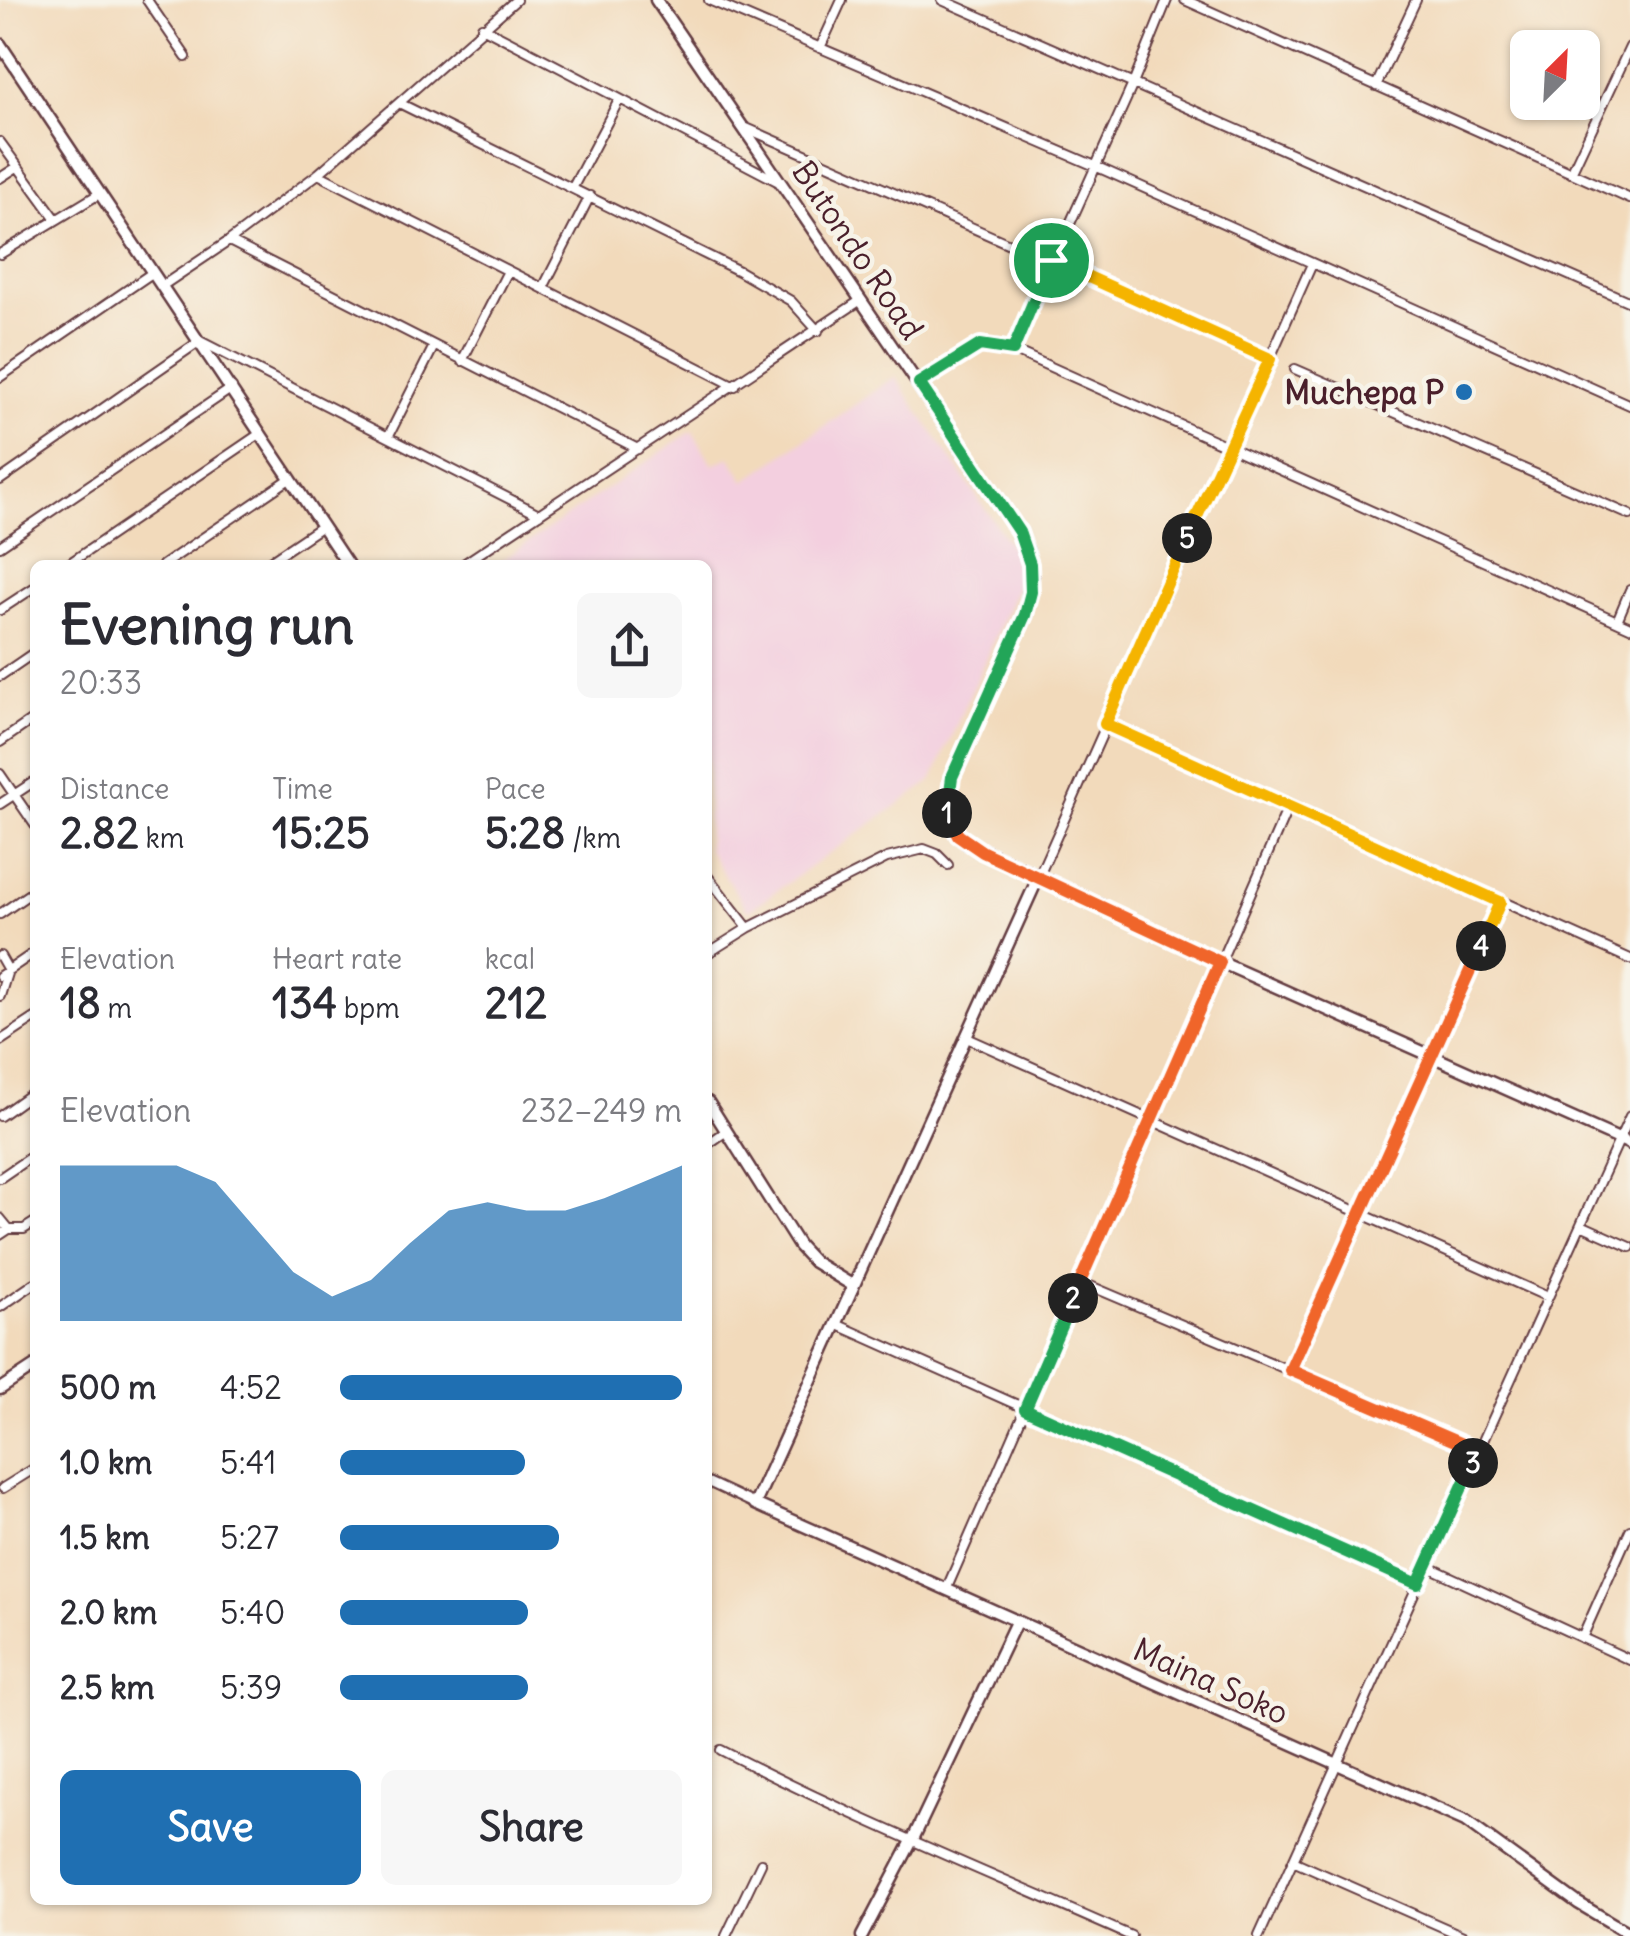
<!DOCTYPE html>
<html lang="en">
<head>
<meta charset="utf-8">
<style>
	body { margin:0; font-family:Delius,sans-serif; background:#f7f7f7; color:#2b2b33; height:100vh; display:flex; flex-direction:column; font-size:38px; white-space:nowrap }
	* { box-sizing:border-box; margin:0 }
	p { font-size:32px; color:#7c7c81 }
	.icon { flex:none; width:55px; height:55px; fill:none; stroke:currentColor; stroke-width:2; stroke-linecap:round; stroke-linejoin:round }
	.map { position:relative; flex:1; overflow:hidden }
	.panel { position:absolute; left:30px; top:560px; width:682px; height:1345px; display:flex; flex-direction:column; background:#fff; border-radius:15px; box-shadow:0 2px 8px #0004 }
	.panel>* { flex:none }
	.needle { width:65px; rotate:24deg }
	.buttons { position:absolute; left:1510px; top:30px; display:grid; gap:20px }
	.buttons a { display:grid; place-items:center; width:90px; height:90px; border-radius:15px; background:#fff; box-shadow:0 2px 8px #0004; font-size:50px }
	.pin { position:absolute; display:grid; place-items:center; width:85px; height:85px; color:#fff; margin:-42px; border:5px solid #fff; border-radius:50%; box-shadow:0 2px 10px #0007 }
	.km { position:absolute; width:50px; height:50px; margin:-25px; border-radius:50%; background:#222; color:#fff; font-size:28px; line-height:50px; text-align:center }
	.round { display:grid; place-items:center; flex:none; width:105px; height:105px; border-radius:15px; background:#f7f7f7 }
	.summary { display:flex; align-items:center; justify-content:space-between; height:170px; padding:0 30px }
	h1 { font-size:55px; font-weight:700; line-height:75px }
	.figures { display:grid; grid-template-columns:repeat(3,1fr); gap:15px; height:170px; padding:10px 30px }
	.figures div { display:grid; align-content:center }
	.figures b { font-size:42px; font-weight:700 }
	.figures small { font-size:28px; font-weight:400 }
	.figures p { font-size:28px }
	.chart { height:280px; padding:20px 30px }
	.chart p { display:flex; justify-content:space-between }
	.chart svg { width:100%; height:180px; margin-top:10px; fill:#1f6fb2; opacity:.7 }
	.button { display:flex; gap:20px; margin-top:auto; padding:20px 30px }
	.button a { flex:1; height:115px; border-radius:15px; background:#1f6fb2; color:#fff; font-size:40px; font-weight:700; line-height:115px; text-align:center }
	.button a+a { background:#f7f7f7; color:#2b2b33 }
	ul { padding:0 30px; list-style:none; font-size:32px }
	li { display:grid; grid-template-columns:160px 120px 1fr; align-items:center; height:75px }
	li i { height:25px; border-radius:12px; background:#1f6fb2 }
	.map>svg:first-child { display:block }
	.built { fill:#f3cfdf }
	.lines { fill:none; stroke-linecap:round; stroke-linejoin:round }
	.minor-casing { stroke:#633b41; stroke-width:12 }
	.tertiary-casing { stroke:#633b41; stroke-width:15 }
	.minor { stroke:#fff; stroke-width:8 }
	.tertiary { stroke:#fff; stroke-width:10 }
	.split-1-casing { stroke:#fff; stroke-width:20 }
	.split-2-casing { stroke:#fff; stroke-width:20 }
	.split-3-casing { stroke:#fff; stroke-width:20 }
	.split-4-casing { stroke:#fff; stroke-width:20 }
	.split-5-casing { stroke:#fff; stroke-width:20 }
	.split-6-casing { stroke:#fff; stroke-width:20 }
	.split-1 { stroke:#22a559; stroke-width:12 }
	.split-2 { stroke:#f0652b; stroke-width:12 }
	.split-3 { stroke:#22a559; stroke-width:12 }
	.split-4 { stroke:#f0652b; stroke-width:12 }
	.split-5 { stroke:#f5b400; stroke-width:12 }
	.split-6 { stroke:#f5b400; stroke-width:12 }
	.poi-dot { fill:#1f6fb2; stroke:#f7f3e8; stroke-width:4 }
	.labels { text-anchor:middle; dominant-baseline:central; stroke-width:9; stroke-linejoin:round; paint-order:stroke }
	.street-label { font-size:32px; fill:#4a1f2b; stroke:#f7f3e8 }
	.poi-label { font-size:32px; font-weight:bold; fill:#4a1f2b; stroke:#f7f3e8; text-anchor:end }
</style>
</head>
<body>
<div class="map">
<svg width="1630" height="1936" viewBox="0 0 1630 1936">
	<rect width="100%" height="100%" fill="#f7f3e8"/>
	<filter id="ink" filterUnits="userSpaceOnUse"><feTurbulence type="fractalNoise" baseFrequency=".01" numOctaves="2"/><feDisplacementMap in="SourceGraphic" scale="20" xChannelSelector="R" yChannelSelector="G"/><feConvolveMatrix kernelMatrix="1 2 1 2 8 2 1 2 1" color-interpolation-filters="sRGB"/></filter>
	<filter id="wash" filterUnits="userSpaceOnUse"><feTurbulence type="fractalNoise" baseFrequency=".0048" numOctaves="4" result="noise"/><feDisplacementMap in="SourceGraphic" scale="40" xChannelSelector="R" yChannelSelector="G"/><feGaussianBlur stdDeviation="2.25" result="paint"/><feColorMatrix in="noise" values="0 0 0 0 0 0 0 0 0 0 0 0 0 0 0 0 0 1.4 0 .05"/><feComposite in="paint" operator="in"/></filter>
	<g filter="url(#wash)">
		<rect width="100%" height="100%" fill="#f2dabb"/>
		<path class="built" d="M895 377 1012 548 1019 576 1018 585 932 781 748 911 708 850V565H495L692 431 713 465 730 457 745 481Z"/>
	</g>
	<g filter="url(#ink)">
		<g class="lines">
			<g class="minor-casing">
				<path id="minor" d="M147 0 186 57
					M709 0 1095 166 1630 405
					M942 0 1630 302
					M1185 0 1630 199
					M482 27 777 181
					M820 48 842 0
					M1376 86 1416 0
					M401 104 739 271 791 301 818 331
					M744 127 1270 359
					M0 142 56 219
					M1571 173 1630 47
					M318 174 735 386
					M0 178 17 167
					M573 187 619 100
					M229 241 638 449
					M0 254 99 194
					M162 286 229 241 318 174 516 0
					M543 288 590 196
					M1013 350 1133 84 1167 0
					M462 361 508 271
					M1295 369 1630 515
					M0 377 152 273
					M919 383 980 345 1013 350 1630 627
					M389 435 434 346
					M0 480 200 341 539 514
					M0 546 232 388
					M67 565 261 433
					M163 565 291 478
					M264 565 322 526
					M462 565 861 300
					M0 610 35 587
					M1617 621 1630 590
					M0 676 35 652
					M1105 723 1630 959
					M0 742 35 718
					M0 774 35 825
					M0 804 35 781
					M708 877 748 928
					M1038 878 1312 264
					M0 914 35 890
					M708 953 748 928 887 858 924 849 937 854 948 865
					M0 956 8 970 0 996
					M0 976 35 952
					M967 1038 1548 1297
					M0 1041 35 1018
					M0 1116 35 1091
					M708 1144 725 1132
					M0 1178 35 1154
					M0 1218 9 1229 0 1235
					M1581 1225 1630 1247
					M9 1229H24L35 1222
					M1081 1282 1479 1451
					M0 1307 35 1283
					M836 1324 1419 1584
					M1291 1370 1500 902
					M708 1482 755 1504
					M3 1488 35 1468
					M1427 1566 1630 1660
					M946 1590 1289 805
					M1582 1638 1630 1530
					M721 1750C854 1819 994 1875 1131 1936
					M1293 1861 1463 1936
					M726 1936 761 1863
					M1259 1936 1630 1116"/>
			</g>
			<g class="tertiary-casing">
				<path id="tertiary" d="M656 0 1019 532 1027 550 1032 577 1025 615 952 777 947 814 958 835 967 843 1220 962 1630 1144
					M0 44 348 565
					M1038 878 755 1504 1465 1821 1578 1903 1630 1934
					M708 1102 799 1246 814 1262 852 1285
					M0 1389 35 1366
					M862 1936 913 1839 1016 1622"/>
			</g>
			<use href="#minor" class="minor"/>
			<use href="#tertiary" class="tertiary"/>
		</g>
	</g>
	<g class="lines" filter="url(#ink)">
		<g class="split-1-casing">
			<path id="split-1" d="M947 813 952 777 1025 615 1031 592 1030 564 1019 532 919 383 980 345 1013 350 1051 260"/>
		</g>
		<g class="split-2-casing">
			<path id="split-2" d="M947 813 958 835 983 852 1220 962 1073 1298"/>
		</g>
		<g class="split-3-casing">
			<path id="split-3" d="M1073 1298 1025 1409 1418 1584 1473 1463"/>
		</g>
		<g class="split-4-casing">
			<path id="split-4" d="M1473 1463 1478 1451 1290 1370 1481 946"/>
		</g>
		<g class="split-5-casing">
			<path id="split-5" d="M1187 538 1105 724 1500 902 1481 946"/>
		</g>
		<g class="split-6-casing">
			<path id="split-6" d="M1051 260 1270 359 1187 538"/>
		</g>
		<use href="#split-1" class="split-1"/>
		<use href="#split-2" class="split-2"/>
		<use href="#split-3" class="split-3"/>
		<use href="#split-4" class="split-4"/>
		<use href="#split-5" class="split-5"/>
		<use href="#split-6" class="split-6"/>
	</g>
	<circle class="poi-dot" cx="1464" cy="392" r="10"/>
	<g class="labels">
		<g class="street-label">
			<text transform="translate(858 250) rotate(56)">Butondo Road</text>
			<text transform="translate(1211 1681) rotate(24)">Maina Soko</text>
		</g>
		<g class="poi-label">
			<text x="1444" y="392">Muchepa P</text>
		</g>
	</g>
</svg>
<div class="buttons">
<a><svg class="needle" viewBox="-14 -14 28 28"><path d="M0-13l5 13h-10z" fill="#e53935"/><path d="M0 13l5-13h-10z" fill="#7c7c81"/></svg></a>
</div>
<div class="pin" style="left:1051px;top:260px;background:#1e9e55"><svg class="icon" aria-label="arrive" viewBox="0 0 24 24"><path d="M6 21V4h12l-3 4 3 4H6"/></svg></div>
<b class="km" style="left:947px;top:813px">1</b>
<b class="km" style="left:1073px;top:1298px">2</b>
<b class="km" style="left:1473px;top:1463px">3</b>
<b class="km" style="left:1481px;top:946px">4</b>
<b class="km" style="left:1187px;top:538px">5</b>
<section class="panel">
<div class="summary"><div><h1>Evening run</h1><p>20:33</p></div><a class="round"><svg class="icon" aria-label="share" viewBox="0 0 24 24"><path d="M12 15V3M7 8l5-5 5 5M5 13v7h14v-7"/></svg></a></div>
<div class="figures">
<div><p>Distance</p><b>2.82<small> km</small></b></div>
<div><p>Time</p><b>15:25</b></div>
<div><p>Pace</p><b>5:28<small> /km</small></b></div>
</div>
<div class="figures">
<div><p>Elevation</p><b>18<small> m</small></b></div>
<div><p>Heart rate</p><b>134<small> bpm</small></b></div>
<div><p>kcal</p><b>212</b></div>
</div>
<div class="chart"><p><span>Elevation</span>232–249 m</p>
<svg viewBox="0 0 160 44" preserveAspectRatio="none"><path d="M0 44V6L10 6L20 6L30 6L40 10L50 21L60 32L70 38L80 34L90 25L100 17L110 15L120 17L130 17L140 14L150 10L160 6V44z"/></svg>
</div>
<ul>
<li><b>500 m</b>4:52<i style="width:100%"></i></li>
<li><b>1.0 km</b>5:41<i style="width:54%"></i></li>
<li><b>1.5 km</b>5:27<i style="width:64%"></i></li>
<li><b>2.0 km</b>5:40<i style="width:55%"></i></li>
<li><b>2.5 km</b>5:39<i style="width:55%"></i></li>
</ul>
<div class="button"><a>Save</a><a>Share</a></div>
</section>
</div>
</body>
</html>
